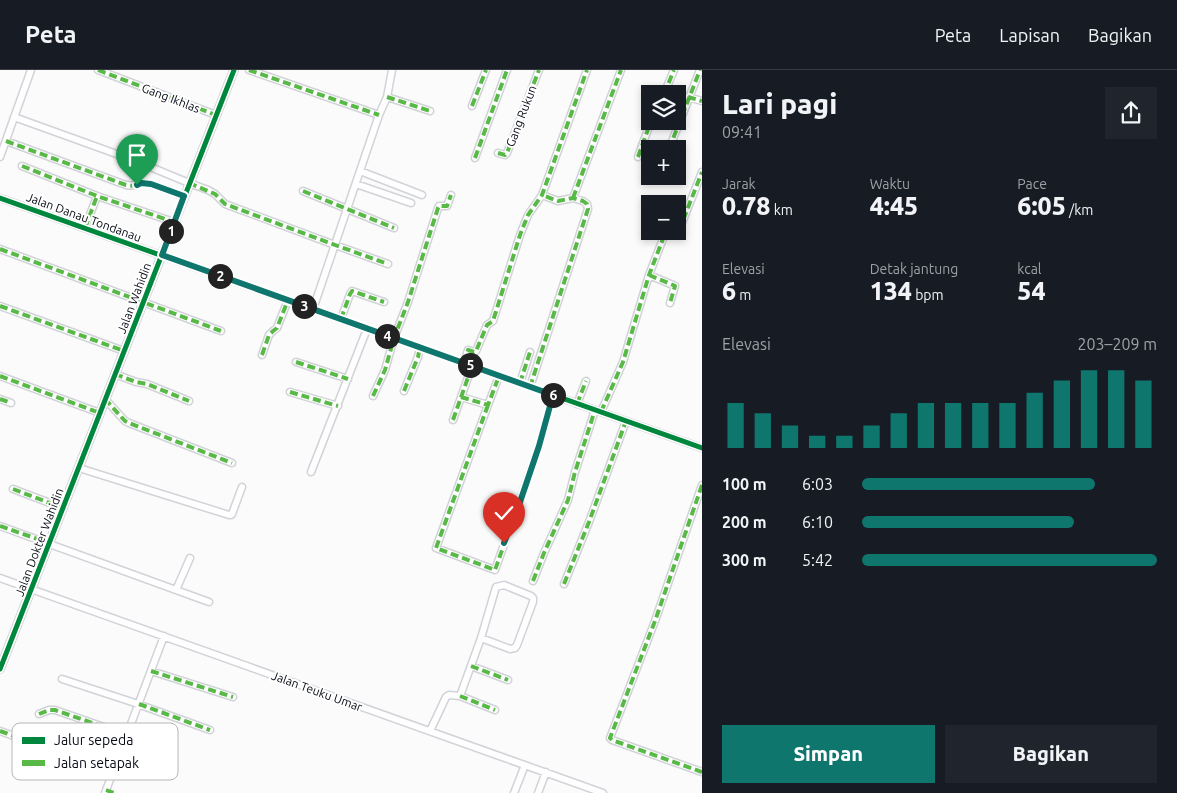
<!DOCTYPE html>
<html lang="id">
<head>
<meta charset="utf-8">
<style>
	body { margin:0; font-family:Ubuntu,sans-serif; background:#20242c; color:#f1f3f6; height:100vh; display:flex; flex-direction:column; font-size:19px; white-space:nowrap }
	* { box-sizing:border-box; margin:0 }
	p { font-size:16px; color:#9ea1a6 }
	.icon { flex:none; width:28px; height:28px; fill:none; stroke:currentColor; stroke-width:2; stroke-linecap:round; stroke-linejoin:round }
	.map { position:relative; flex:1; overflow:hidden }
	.side { display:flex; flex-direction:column; background:#171b24; width:475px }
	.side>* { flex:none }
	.controls { position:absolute; left:641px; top:15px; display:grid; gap:10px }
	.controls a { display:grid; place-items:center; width:45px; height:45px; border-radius:0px; background:#171b24; box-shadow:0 2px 8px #0003; font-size:25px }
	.pin { position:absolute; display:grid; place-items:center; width:42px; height:42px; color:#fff; margin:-51px -21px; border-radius:50% 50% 50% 0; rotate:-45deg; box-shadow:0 0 5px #0007 }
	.pin .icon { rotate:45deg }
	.km { position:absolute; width:25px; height:25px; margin:-12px; border-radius:50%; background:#222; color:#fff; font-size:14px; line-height:25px; text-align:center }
	.round { display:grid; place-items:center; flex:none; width:52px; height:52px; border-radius:0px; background:#20242c }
	.headline { display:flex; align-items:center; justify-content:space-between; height:85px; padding:0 20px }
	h1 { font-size:28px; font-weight:800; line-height:38px }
	.figures { display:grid; grid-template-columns:repeat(3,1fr); gap:8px; height:85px; padding:5px 20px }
	.figures div { display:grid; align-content:center }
	.figures b { font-size:25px; font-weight:800 }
	.figures small { font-size:14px; font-weight:400 }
	.figures p { font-size:14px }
	.chart { height:140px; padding:10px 20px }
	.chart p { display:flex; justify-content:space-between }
	.chart svg { width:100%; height:90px; margin-top:5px; stroke:#0f766e; stroke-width:6 }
	.cta { display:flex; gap:10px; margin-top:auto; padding:10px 20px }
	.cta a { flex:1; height:58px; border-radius:0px; background:#0f766e; color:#fff; font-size:20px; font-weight:800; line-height:58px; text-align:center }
	.cta a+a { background:#20242c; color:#f1f3f6 }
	ul { padding:0 20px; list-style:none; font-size:16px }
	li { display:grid; grid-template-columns:80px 60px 1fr; align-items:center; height:38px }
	li i { height:12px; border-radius:6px; background:#0f766e }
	header { display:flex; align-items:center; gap:30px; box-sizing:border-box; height:70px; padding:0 25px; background:#171b24; border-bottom:1px solid #363941 }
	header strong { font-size:24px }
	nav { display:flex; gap:28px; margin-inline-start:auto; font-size:18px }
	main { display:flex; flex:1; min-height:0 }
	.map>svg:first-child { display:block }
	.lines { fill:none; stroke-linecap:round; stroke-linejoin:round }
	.minor-casing { stroke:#d1d3d8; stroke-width:9 }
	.tertiary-casing { stroke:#d1d3d8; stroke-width:10 }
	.minor { stroke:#fefefe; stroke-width:6 }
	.tertiary { stroke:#fefefe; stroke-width:8 }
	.quiet { stroke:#58b947; stroke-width:4; stroke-dasharray:8 4; stroke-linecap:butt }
	.cycleway-casing { stroke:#fff; stroke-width:8 }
	.cycleway { stroke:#00873e; stroke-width:5 }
	.route-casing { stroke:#fff; stroke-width:10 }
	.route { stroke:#0f766e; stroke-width:6 }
	.labels { text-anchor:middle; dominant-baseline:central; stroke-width:4; stroke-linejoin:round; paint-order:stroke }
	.street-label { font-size:12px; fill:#070b14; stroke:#fff }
	.key { fill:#fff; stroke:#b5b6b8; stroke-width:1 }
	.key-label { font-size:14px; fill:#070b14 }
</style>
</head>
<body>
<header>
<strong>Peta</strong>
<nav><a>Peta</a><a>Lapisan</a><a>Bagikan</a></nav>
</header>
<main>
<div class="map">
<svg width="702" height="723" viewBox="0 0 702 723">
	<rect width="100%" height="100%" fill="#fbfbfb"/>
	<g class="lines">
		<g class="minor-casing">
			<path id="minor" d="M98 0 216 45
				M249 0 379 45
				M664 24 674 0
				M387 27 430 41
				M688 27 702 31
				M472 36 486 0
				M14 47 136 91 189 113 208 120 215 124 225 134 335 175 388 194
				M6 71 126 115C136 117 135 114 142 113 151 112 175 123 184 126
				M669 79 700 0
				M498 83 505 85 507 83 539 0
				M0 87 31 0
				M638 87 651 51
				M475 88 507 0
				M22 96 97 126 174 152
				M360 101 422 125
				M356 114 411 133
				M303 121 394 158
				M0 128 702 378
				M573 128 621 0
				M85 158 97 126
				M678 160 680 158 702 102
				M0 179 221 261
				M649 205 673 215 675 216 670 233
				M0 236 124 281
				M313 239 379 45 387 27 392 0
				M341 249 350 224 352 221 384 232
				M262 285 269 265 273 261 277 258 288 230
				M296 292 348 309
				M464 293 468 280 474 282 476 281 487 255 493 251 520 165 528 145 542 125 587 0
				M115 304 136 312 147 314 189 331
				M0 306 100 343
				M520 313 530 282
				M530 317 588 139 587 134 583 131 573 128 558 131 542 125
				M404 321 418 287 420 277
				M290 322 338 336
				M373 326 385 300 394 268 408 232 438 138 439 136H447L451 125
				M461 327 488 335 499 306
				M0 329 11 333
				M105 329 125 351 129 353 232 393
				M577 334 586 311
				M488 335 436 478 495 500 539 376 553 325
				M601 342 623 292 649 205 666 161
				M453 350 472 296
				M79 398 229 445H231L232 444 242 417
				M311 402 367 259
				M702 415 655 551 610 668 612 670 702 702
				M13 419 63 438
				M0 456 209 532
				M0 508 603 723
				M533 511 544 483 568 430 575 402 595 340
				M564 514 589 452 626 351
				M176 520 190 488
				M471 596 508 610
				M151 601 233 627
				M62 609 132 632 210 660
				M460 626 495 640
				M39 644 49 640H55L127 665
				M0 661 113 702
				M430 661 446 627 449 625 460 626 481 568 496 517 504 515 531 526 533 528V532L517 575 515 578 510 579 481 568
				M105 723 164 566
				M514 723 525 695
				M538 723 546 702"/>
		</g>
		<g class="tertiary-casing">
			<path id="tertiary" d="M0 599 234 0"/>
		</g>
		<use href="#minor" class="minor"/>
		<use href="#tertiary" class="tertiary"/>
		<path class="quiet" d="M98 0 216 45
			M249 0 379 45
			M664 24 674 0
			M387 27 430 41
			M688 27 702 31
			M472 36 486 0
			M6 71 126 115C136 117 135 114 142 113 151 112 175 123 184 126
			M669 79 700 0
			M498 83 505 85 507 83 539 0
			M638 87 651 51
			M475 88 507 0
			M22 96 97 126 174 152
			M189 113 215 124 225 134 335 175 388 194
			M303 121 394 158
			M573 128 621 0
			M85 158 97 126
			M678 160 680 158 702 102
			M0 179 221 261
			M649 205 673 215 675 216 670 233
			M0 236 124 281
			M341 249 350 224 352 221 384 232
			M262 285 269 265 273 261 277 258 288 230
			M296 292 348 309
			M464 293 468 280 474 282 476 281 487 255 493 251 520 165 528 145 542 125 587 0
			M115 304 136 312 147 314 189 331
			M0 306 100 343
			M520 313 530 282
			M530 317 588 139 587 134 583 131 573 128 558 131 542 125
			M404 321 418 287 420 277
			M290 322 338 336
			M373 326 385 300 394 268 408 232 438 138 439 136H447L451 125
			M461 327 488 335 499 306
			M0 329 11 333
			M105 329 125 351 129 353 232 393
			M577 334 586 311
			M488 335 436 478 495 500 539 376 553 325
			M601 342 623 292 649 205 666 161
			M453 350 472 296
			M702 415 655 551 610 668 612 670 702 702
			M13 419 63 438
			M0 456 49 473
			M533 511 544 483 568 430 575 402 595 340
			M564 514 589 452 626 351
			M471 596 508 610
			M151 601 233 627
			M460 626 495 640
			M139 634 210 660
			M39 644 49 640H55L127 665
			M0 661 113 702
			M106 720 114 723"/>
		<g class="cycleway-casing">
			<path id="cycleway" d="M0 128 702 378
				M0 599 234 0"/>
		</g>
		<use href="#cycleway" class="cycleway"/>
	</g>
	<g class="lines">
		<g class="route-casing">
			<path id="route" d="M137 115 141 113 151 114 184 126 162 185 553 325 539 376 519 435 504 473"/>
		</g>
		<use href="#route" class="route"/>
	</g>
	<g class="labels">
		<g class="street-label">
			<text transform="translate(171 28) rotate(21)">Gang Ikhlas</text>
			<text transform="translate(521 46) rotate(-69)">Gang Rukun</text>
			<text transform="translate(84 147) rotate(20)">Jalan Danau Tondanau</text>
			<text transform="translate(134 228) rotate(-69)">Jalan Wahidin</text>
			<text transform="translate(39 472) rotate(-69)">Jalan Dokter Wahidin</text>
			<text transform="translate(317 621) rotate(20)">Jalan Teuku Umar</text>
		</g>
	</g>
	<rect x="12" y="653" width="166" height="57" rx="8" class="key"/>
	<rect x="22" y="667" width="23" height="7" fill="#00873e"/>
	<rect x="22" y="690" width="23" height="6" fill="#58b947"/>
	<g class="key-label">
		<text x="54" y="675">Jalur sepeda</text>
		<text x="54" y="698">Jalan setapak</text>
	</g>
</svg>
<div class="controls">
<a><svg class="icon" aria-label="layers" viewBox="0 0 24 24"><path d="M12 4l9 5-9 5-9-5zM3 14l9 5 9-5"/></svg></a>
<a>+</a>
<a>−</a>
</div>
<div class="pin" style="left:137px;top:115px;background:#1e9e55"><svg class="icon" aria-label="arrive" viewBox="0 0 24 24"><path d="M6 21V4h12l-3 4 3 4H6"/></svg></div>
<div class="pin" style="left:504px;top:473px;background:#d93025"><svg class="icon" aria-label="check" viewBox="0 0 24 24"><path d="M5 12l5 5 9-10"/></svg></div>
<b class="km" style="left:171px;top:161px">1</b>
<b class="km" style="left:220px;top:206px">2</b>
<b class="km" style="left:304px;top:236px">3</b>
<b class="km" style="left:387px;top:266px">4</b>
<b class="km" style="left:470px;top:295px">5</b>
<b class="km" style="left:553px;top:325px">6</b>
</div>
<section class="side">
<div class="headline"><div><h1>Lari pagi</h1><p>09:41</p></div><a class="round"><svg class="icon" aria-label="share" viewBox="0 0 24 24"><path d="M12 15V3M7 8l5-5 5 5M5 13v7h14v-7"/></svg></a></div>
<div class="figures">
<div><p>Jarak</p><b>0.78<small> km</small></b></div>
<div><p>Waktu</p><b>4:45</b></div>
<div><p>Pace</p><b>6:05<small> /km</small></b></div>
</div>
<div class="figures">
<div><p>Elevasi</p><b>6<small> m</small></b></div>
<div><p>Detak jantung</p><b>134<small> bpm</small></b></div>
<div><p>kcal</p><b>54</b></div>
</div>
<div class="chart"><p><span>Elevasi</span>203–209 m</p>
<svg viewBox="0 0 160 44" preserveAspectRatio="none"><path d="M5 44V22M15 44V27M25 44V33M35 44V38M45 44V38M55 44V33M65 44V27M75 44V22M85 44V22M95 44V22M105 44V22M115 44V17M125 44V11M135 44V6M145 44V6M155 44V11"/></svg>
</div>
<ul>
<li><b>100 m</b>6:03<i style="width:79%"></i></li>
<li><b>200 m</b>6:10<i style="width:72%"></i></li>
<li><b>300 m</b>5:42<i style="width:100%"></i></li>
</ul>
<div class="cta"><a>Simpan</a><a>Bagikan</a></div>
</section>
</main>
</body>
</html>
